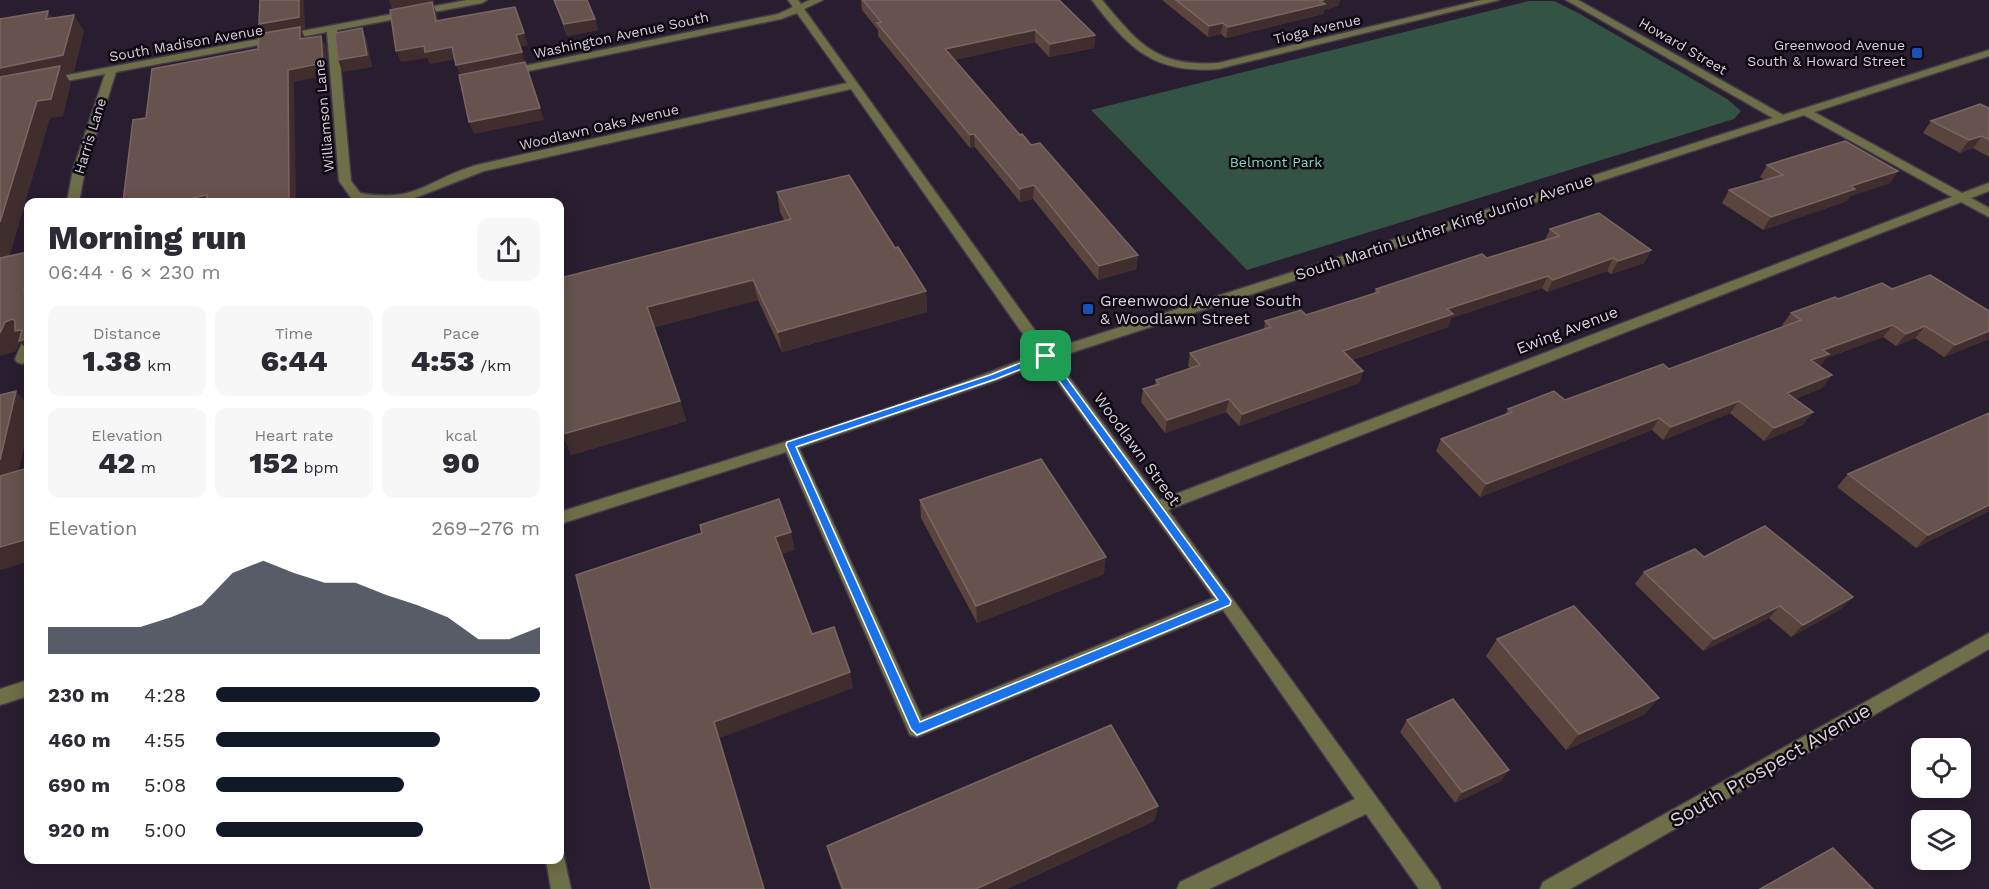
<!DOCTYPE html>
<html lang="en">
<head>
<meta charset="utf-8">
<style>
	body { margin:0; font-family:"Work Sans",sans-serif; background:#f7f7f7; color:#2b2b33; height:100vh; display:flex; flex-direction:column; font-size:22px; white-space:nowrap }
	* { box-sizing:border-box; margin:0 }
	p { font-size:20px; color:#7c7c81 }
	.icon { flex:none; width:33px; height:33px; fill:none; stroke:currentColor; stroke-width:2; stroke-linecap:round; stroke-linejoin:round }
	.map { position:relative; flex:1; overflow:hidden }
	.details { position:absolute; left:24px; top:198px; width:540px; height:666px; display:flex; flex-direction:column; background:#fff; border-radius:12px; box-shadow:0 3px 15px #0003 }
	.details>* { flex:none }
	.tools { position:absolute; left:1911px; top:738px; display:grid; gap:12px }
	.tools a { display:grid; place-items:center; width:60px; height:60px; border-radius:12px; background:#fff; box-shadow:0 3px 15px #0003; font-size:30px }
	.pin { position:absolute; display:grid; place-items:center; width:51px; height:51px; color:#fff; margin:-26px; border-radius:12px; box-shadow:0 3px 9px #0006 }
	.round { display:grid; place-items:center; flex:none; width:63px; height:63px; border-radius:12px; background:#f7f7f7 }
	.summary { display:flex; align-items:center; justify-content:space-between; height:102px; padding:0 24px }
	h1 { font-size:33px; font-weight:800; line-height:45px }
	.figures { display:grid; grid-template-columns:repeat(3,1fr); gap:9px; height:102px; padding:6px 24px }
	.figures div { display:grid; align-content:center; border-radius:12px; background:#f7f7f7; text-align:center }
	.figures b { font-size:30px; font-weight:800 }
	.figures small { font-size:16px; font-weight:400 }
	.figures p { font-size:16px }
	.chart { height:168px; padding:12px 24px }
	.chart p { display:flex; justify-content:space-between }
	.chart svg { width:100%; height:108px; margin-top:6px; fill:#111827; opacity:.7 }
	ul { padding:0 24px; list-style:none; font-size:20px }
	li { display:grid; grid-template-columns:96px 72px 1fr; align-items:center; height:45px }
	li i { height:15px; border-radius:8px; background:#111827 }
	.map>svg:first-child { display:block }
	.green { fill:#335344 }
	.lines { fill:none; stroke-linecap:round; stroke-linejoin:round }
	.minor-casing { stroke:#453a4c; stroke-width:3 }
	.minor { fill:#6d6f48; fill-rule:evenodd }
	.wall { fill:#5a443b }
	.shaded-wall { fill:#402e2f }
	.building { fill:#67534d; stroke:#796663; stroke-width:1.5 }
	.route { fill:#1a73e8; stroke:#fff; stroke-width:1.5; fill-rule:evenodd }
	.transit-dot { fill:#1a4fb4; stroke:#0f0a12; stroke-width:2 }
	.labels { text-anchor:middle; dominant-baseline:central; stroke-width:5; stroke-linejoin:round; paint-order:stroke }
	.far-street-label { font-size:14px; fill:#d8d0dd; stroke:#0f0a12 }
	.far-poi-label { font-size:14px; fill:#d8d0dd; stroke:#0f0a12; text-anchor:end }
	.far-park-label { font-size:14px; fill:#85d6b1; stroke:#0f0a12 }
	.street-label { font-size:16px; fill:#d8d0dd; stroke:#0f0a12 }
	.poi-label { font-size:16px; fill:#d8d0dd; stroke:#0f0a12; text-anchor:start }
	.near-street-label { font-size:20px; fill:#d8d0dd; stroke:#0f0a12 }
</style>
</head>
<body>
<div class="map">
<svg width="1989" height="889" viewBox="0 0 1989 889">
	<rect width="100%" height="100%" fill="#291e30"/>
	<path class="green" d="M1529 1H1554L1580 14 1727 99 1741 111 1734 119 1247 270 1091 110Z"/>
	<g class="lines">
		<g class="minor-casing">
			<path id="minor" d="M467 0H487L482 3 337 30 351 181 360 193C419 204 431 176 481 164 603 136 725 110 847 83L797 13 781 19 509 75 504 72 509 69 778 14 793 7 788 0H798L801 4 810 0H823L804 9 1049 350 1773 118 1566 0H1578L1783 115 1989 50V56L1814 112 1962 193 1989 183V191L1971 198 1989 208V217L1961 202 1168 510 1438 882 1441 889H1419L1366 814 1209 889H1177L1180 882 1355 799 1223 610 917 737 910 735 786 452 560 524V512C719 462 882 415 1037 354L851 89 484 171 407 201 372 202 352 199 339 181 327 32 116 72 85 170 79 202H67L73 170 105 74 50 84 46 83V79ZM1804 115 1952 197 1160 500 1055 358ZM1043 362 1214 598 922 718 799 448 998 380Z
				M1092 0H1102C1139 44 1156 67 1218 63L1482 0H1499L1218 69C1154 74 1129 49 1092 0Z
				M28 339V360L22 364 17 362 15 359 23 341Z
				M1989 633V649L1570 889H1540L1543 882Z
				M28 680V696L0 705V689Z
				M560 851 563 853 571 889H551L546 860H560Z"/>
		</g>
		<use href="#minor" class="minor"/>
	</g>
	<path class="wall" d="M554 0 595 19 598 30 567 36Z
		M861 0H1059L1095 35 1094 48 1049 57 1035 42 954 60 1020 135 1031 145 1138 255 1136 269 1098 280 1033 199 1020 202 975 147 970 148 878 36V30L862 10Z
		M1162 0H1340L1338 6 1324 10 1323 14 1226 38 1221 34 1208 37Z
		M1989 108V157L1973 148 1960 153 1923 133 1931 121Z
		M1767 165 1898 171 1890 183 1850 196 1847 201 1763 230 1722 203 1729 190 1765 180 1760 177Z
		M777 192 895 248 926 291 927 312 782 352 758 300 654 327 680 401 686 421 571 455 563 434 560 278 784 220 780 212Z
		M1550 229 1651 250 1644 263 1611 274 1607 271 1547 292 1542 288 1451 318 1448 327 1352 360 1363 371 1359 383 1239 426 1226 412 1165 433 1141 402 1143 389 1155 385 1156 380 1190 368 1188 366 1190 353 1264 330 1265 321 1306 315 1374 293 1376 289 1487 258 1545 240Z
		M1892 289 1989 311V339L1944 357 1915 338 1896 346 1883 337 1826 358 1820 366 1832 375 1822 388 1795 399 1803 425 1764 441 1730 413 1663 440 1652 430 1480 497 1436 451 1441 439 1505 415 1508 409 1565 400 1669 369 1784 326 1782 325 1791 313 1838 299Z
		M1848 474 1989 511 1916 548 1837 487Z
		M920 500 1104 574 977 623 921 518Z
		M1704 557 1841 609 1791 637 1769 618 1703 651 1635 584 1644 572Z
		M1497 639 1659 698 1645 714 1566 750 1486 656Z
		M1407 720 1509 770 1501 781 1455 803 1400 732Z
		M1158 806 1154 821 1007 889H841L831 861 827 846Z"/>
	<path class="shaded-wall" d="M299 0H304L305 28 301 29 305 38 306 51 265 36 259 24Z
		M389 0H434L435 4H433L437 14 441 33 393 12Z
		M1324 0H1340L1338 6 1324 10 1323 14 1226 38 1228 27Z
		M48 11 59 28 46 19Z
		M74 15 84 31 74 72 65 74 71 83 63 116 50 118 3 279 0 275V68Z
		M595 19 598 30 567 36 564 24Z
		M1223 23 1221 34 1208 37 1209 26Z
		M362 28 367 40 372 67 343 72 338 60Z
		M1035 30V42L945 62V49Z
		M524 33 528 45 520 47 516 35Z
		M1095 35 1094 48 1049 57 1050 44Z
		M321 36 326 47 328 75 294 82 296 202H284L288 70Z
		M424 46 452 47 457 59 430 64 427 58 401 62 396 51Z
		M522 52 525 64 461 77 456 65Z
		M540 108 544 120 474 134 469 122Z
		M974 134 975 147 970 148V135Z
		M1982 136 1973 148 1960 153 1969 140Z
		M1898 171 1890 183 1850 196 1847 201 1763 230 1771 217 1851 186Z
		M1034 185 1033 199 1020 202V189Z
		M207 195 211 202H173Z
		M1651 250 1644 263 1611 274 1618 261Z
		M1138 255 1136 269 1098 280 1099 266Z
		M1613 258 1607 271 1547 292 1553 280Z
		M28 271V297L24 291Z
		M1548 276 1542 288 1451 318 1448 327 1339 364 1343 351 1447 309Z
		M753 280 758 300 653 328 647 307Z
		M926 291 927 312 782 352 778 332Z
		M12 319 28 338V351L20 342 15 352 0 356V333L5 322Z
		M1893 325 1883 337 1826 358 1820 366 1811 360 1823 350Z
		M1925 326 1915 338 1896 346 1906 334Z
		M1989 331V339L1944 357 1955 345Z
		M1363 371 1359 383 1239 426 1242 414Z
		M1832 375 1822 388 1778 406 1787 393Z
		M16 391 28 405V428L14 495 0 480V460Z
		M1229 399 1226 412 1165 433 1167 420Z
		M680 401 686 421 571 455 563 434Z
		M1739 401 1730 413 1663 440 1671 427Z
		M1813 412 1803 425 1764 441 1774 428Z
		M1659 418 1652 430 1480 497 1486 484Z
		M1989 505V511L1916 548 1928 535Z
		M791 532 795 550 779 555 775 537Z
		M28 539V562L0 570V547Z
		M1106 557 1104 574 977 623 976 606Z
		M1853 597 1841 609 1791 637 1803 625Z
		M1780 606 1769 618 1703 651 1714 639Z
		M850 672 853 688 720 738 765 889H764L714 722Z
		M1659 698 1645 714 1566 750 1579 734Z
		M1509 770 1501 781 1455 803 1462 792Z
		M1158 806 1154 821 1007 889H976Z"/>
	<path class="building" d="M260 0H299V17L259 24Z
		M554 0H587L595 19 564 24Z
		M863 0H1059L1095 35 1050 44 1035 30 945 49 1020 135 1022 134 1031 145 1040 143 1138 255 1099 266 1034 185 1020 189 974 134 970 135 877 23 881 22Z
		M1176 0H1324L1320 1 1325 4 1228 27 1223 23 1209 26Z
		M432 2 436 21 515 7 524 33 516 35 522 52 456 65 452 47 425 52 424 46 396 51 390 10Z
		M48 11 46 19 74 15 63 55 0 68V19Z
		M300 27V39L321 36 323 63 288 70 289 201 284 202H206L207 195 173 202H123L133 120 146 118 152 69 258 49 259 34Z
		M362 28 367 55 338 60 335 33Z
		M525 62 540 108 469 122 459 75Z
		M60 66 51 99 37 101 0 222V77Z
		M1980 104 1989 108V140L1982 136 1969 140 1931 121Z
		M1845 141 1898 171 1851 186 1855 189 1771 217 1729 190 1783 175 1767 165Z
		M849 175 895 248 898 247 926 291 778 332 753 280 647 307 680 401 563 434 560 421V278L791 219 777 192Z
		M1599 213 1651 250 1618 261 1613 258 1553 280 1548 276 1447 309 1453 314 1343 351 1363 371 1242 414 1229 399 1167 420 1143 389 1159 384 1156 380 1200 365 1190 353 1271 327 1265 321 1301 310 1306 315 1379 292 1376 289 1482 254 1487 258 1559 236 1550 229Z
		M28 252V271L24 291 28 290V338L19 341 22 330 15 331V321L12 319 5 322 0 333V258Z
		M1930 275 1989 311V331L1955 345 1925 326 1906 334 1893 325 1823 350 1829 354 1811 360 1832 375 1787 393 1813 412 1774 428 1739 401 1671 427 1659 418 1486 484 1441 439 1512 412 1508 409 1554 391 1565 400 1663 364 1669 369 1801 320 1791 313 1835 297 1838 299 1882 283 1892 289Z
		M16 391 0 460V395Z
		M1989 413V505L1928 535 1848 474Z
		M1041 459 1106 557 976 606 920 500Z
		M28 468V539L0 547V476Z
		M779 499 791 532 775 537 812 634 834 627 850 672 714 722 764 889H651L620 752 576 575 702 533 700 525Z
		M1765 526 1853 597 1803 625 1780 606 1714 639 1644 572 1695 549 1704 557Z
		M1574 606 1659 698 1579 734 1497 639Z
		M1453 699 1509 770 1462 792 1407 720Z
		M1111 725 1158 806 976 889H843L827 846Z
		M1833 848 1873 889H1760Z"/>
	<path class="route" d="M1043 354H1049L1231 601 1230 605 917 735 911 729 786 445 787 442 990 375ZM1044 360 1218 600 920 722 796 447 996 379Z"/>
	<g class="transit-dot">
		<rect x="1911" y="47" width="12" height="12" rx="3"/>
		<rect x="1082" y="303" width="12" height="12" rx="3"/>
	</g>
	<g class="labels">
		<g class="far-street-label">
			<text transform="translate(1317 29) rotate(-13)">Tioga Avenue</text>
			<text transform="translate(621 35) rotate(-12)">Washington Avenue South</text>
			<text transform="translate(186 43) rotate(-10)">South Madison Avenue</text>
			<text transform="translate(1683 46) rotate(30)">Howard Street</text>
			<text transform="translate(324 116) rotate(-95)">Williamson Lane</text>
			<text transform="translate(599 127) rotate(-13)">Woodlawn Oaks Avenue</text>
			<text transform="translate(90 136) rotate(-73)">Harris Lane</text>
		</g>
		<g class="far-poi-label">
			<text x="1905" y="45">Greenwood Avenue<tspan x="1905" dy="16">South &amp; Howard Street</tspan></text>
		</g>
		<g class="far-park-label">
			<text x="1276" y="162">Belmont Park</text>
		</g>
		<g class="street-label">
			<text transform="translate(1444 227) rotate(-18)">South Martin Luther King Junior Avenue</text>
			<text transform="translate(1567 330) rotate(-21)">Ewing Avenue</text>
			<text transform="translate(1137 449) rotate(54)">Woodlawn Street</text>
		</g>
		<g class="poi-label">
			<text x="1100" y="300">Greenwood Avenue South<tspan x="1100" dy="18">&amp; Woodlawn Street</tspan></text>
		</g>
		<g class="near-street-label">
			<text transform="translate(1770 765) rotate(-30)">South Prospect Avenue</text>
		</g>
	</g>
</svg>
<div class="tools">
<a><svg class="icon" aria-label="locate" viewBox="0 0 24 24"><circle cx="12" cy="12" r="6"/><path d="M12 2v4M12 18v4M2 12h4M18 12h4"/></svg></a>
<a><svg class="icon" aria-label="layers" viewBox="0 0 24 24"><path d="M12 4l9 5-9 5-9-5zM3 14l9 5 9-5"/></svg></a>
</div>
<div class="pin" style="left:1046px;top:356px;background:#1e9e55"><svg class="icon" aria-label="arrive" viewBox="0 0 24 24"><path d="M6 21V4h12l-3 4 3 4H6"/></svg></div>
<section class="details">
<div class="summary"><div><h1>Morning run</h1><p>06:44 · 6 × 230 m</p></div><a class="round"><svg class="icon" aria-label="share" viewBox="0 0 24 24"><path d="M12 15V3M7 8l5-5 5 5M5 13v7h14v-7"/></svg></a></div>
<div class="figures">
<div><p>Distance</p><b>1.38<small> km</small></b></div>
<div><p>Time</p><b>6:44</b></div>
<div><p>Pace</p><b>4:53<small> /km</small></b></div>
</div>
<div class="figures">
<div><p>Elevation</p><b>42<small> m</small></b></div>
<div><p>Heart rate</p><b>152<small> bpm</small></b></div>
<div><p>kcal</p><b>90</b></div>
</div>
<div class="chart"><p><span>Elevation</span>269–276 m</p>
<svg viewBox="0 0 160 44" preserveAspectRatio="none"><path d="M0 44V33L10 33L20 33L30 33L40 29L50 24L60 11L70 6L80 11L90 15L100 15L110 20L120 24L130 29L140 38L150 38L160 33V44z"/></svg>
</div>
<ul>
<li><b>230 m</b>4:28<i style="width:100%"></i></li>
<li><b>460 m</b>4:55<i style="width:69%"></i></li>
<li><b>690 m</b>5:08<i style="width:58%"></i></li>
<li><b>920 m</b>5:00<i style="width:64%"></i></li>
</ul>
</section>
</div>
</body>
</html>
